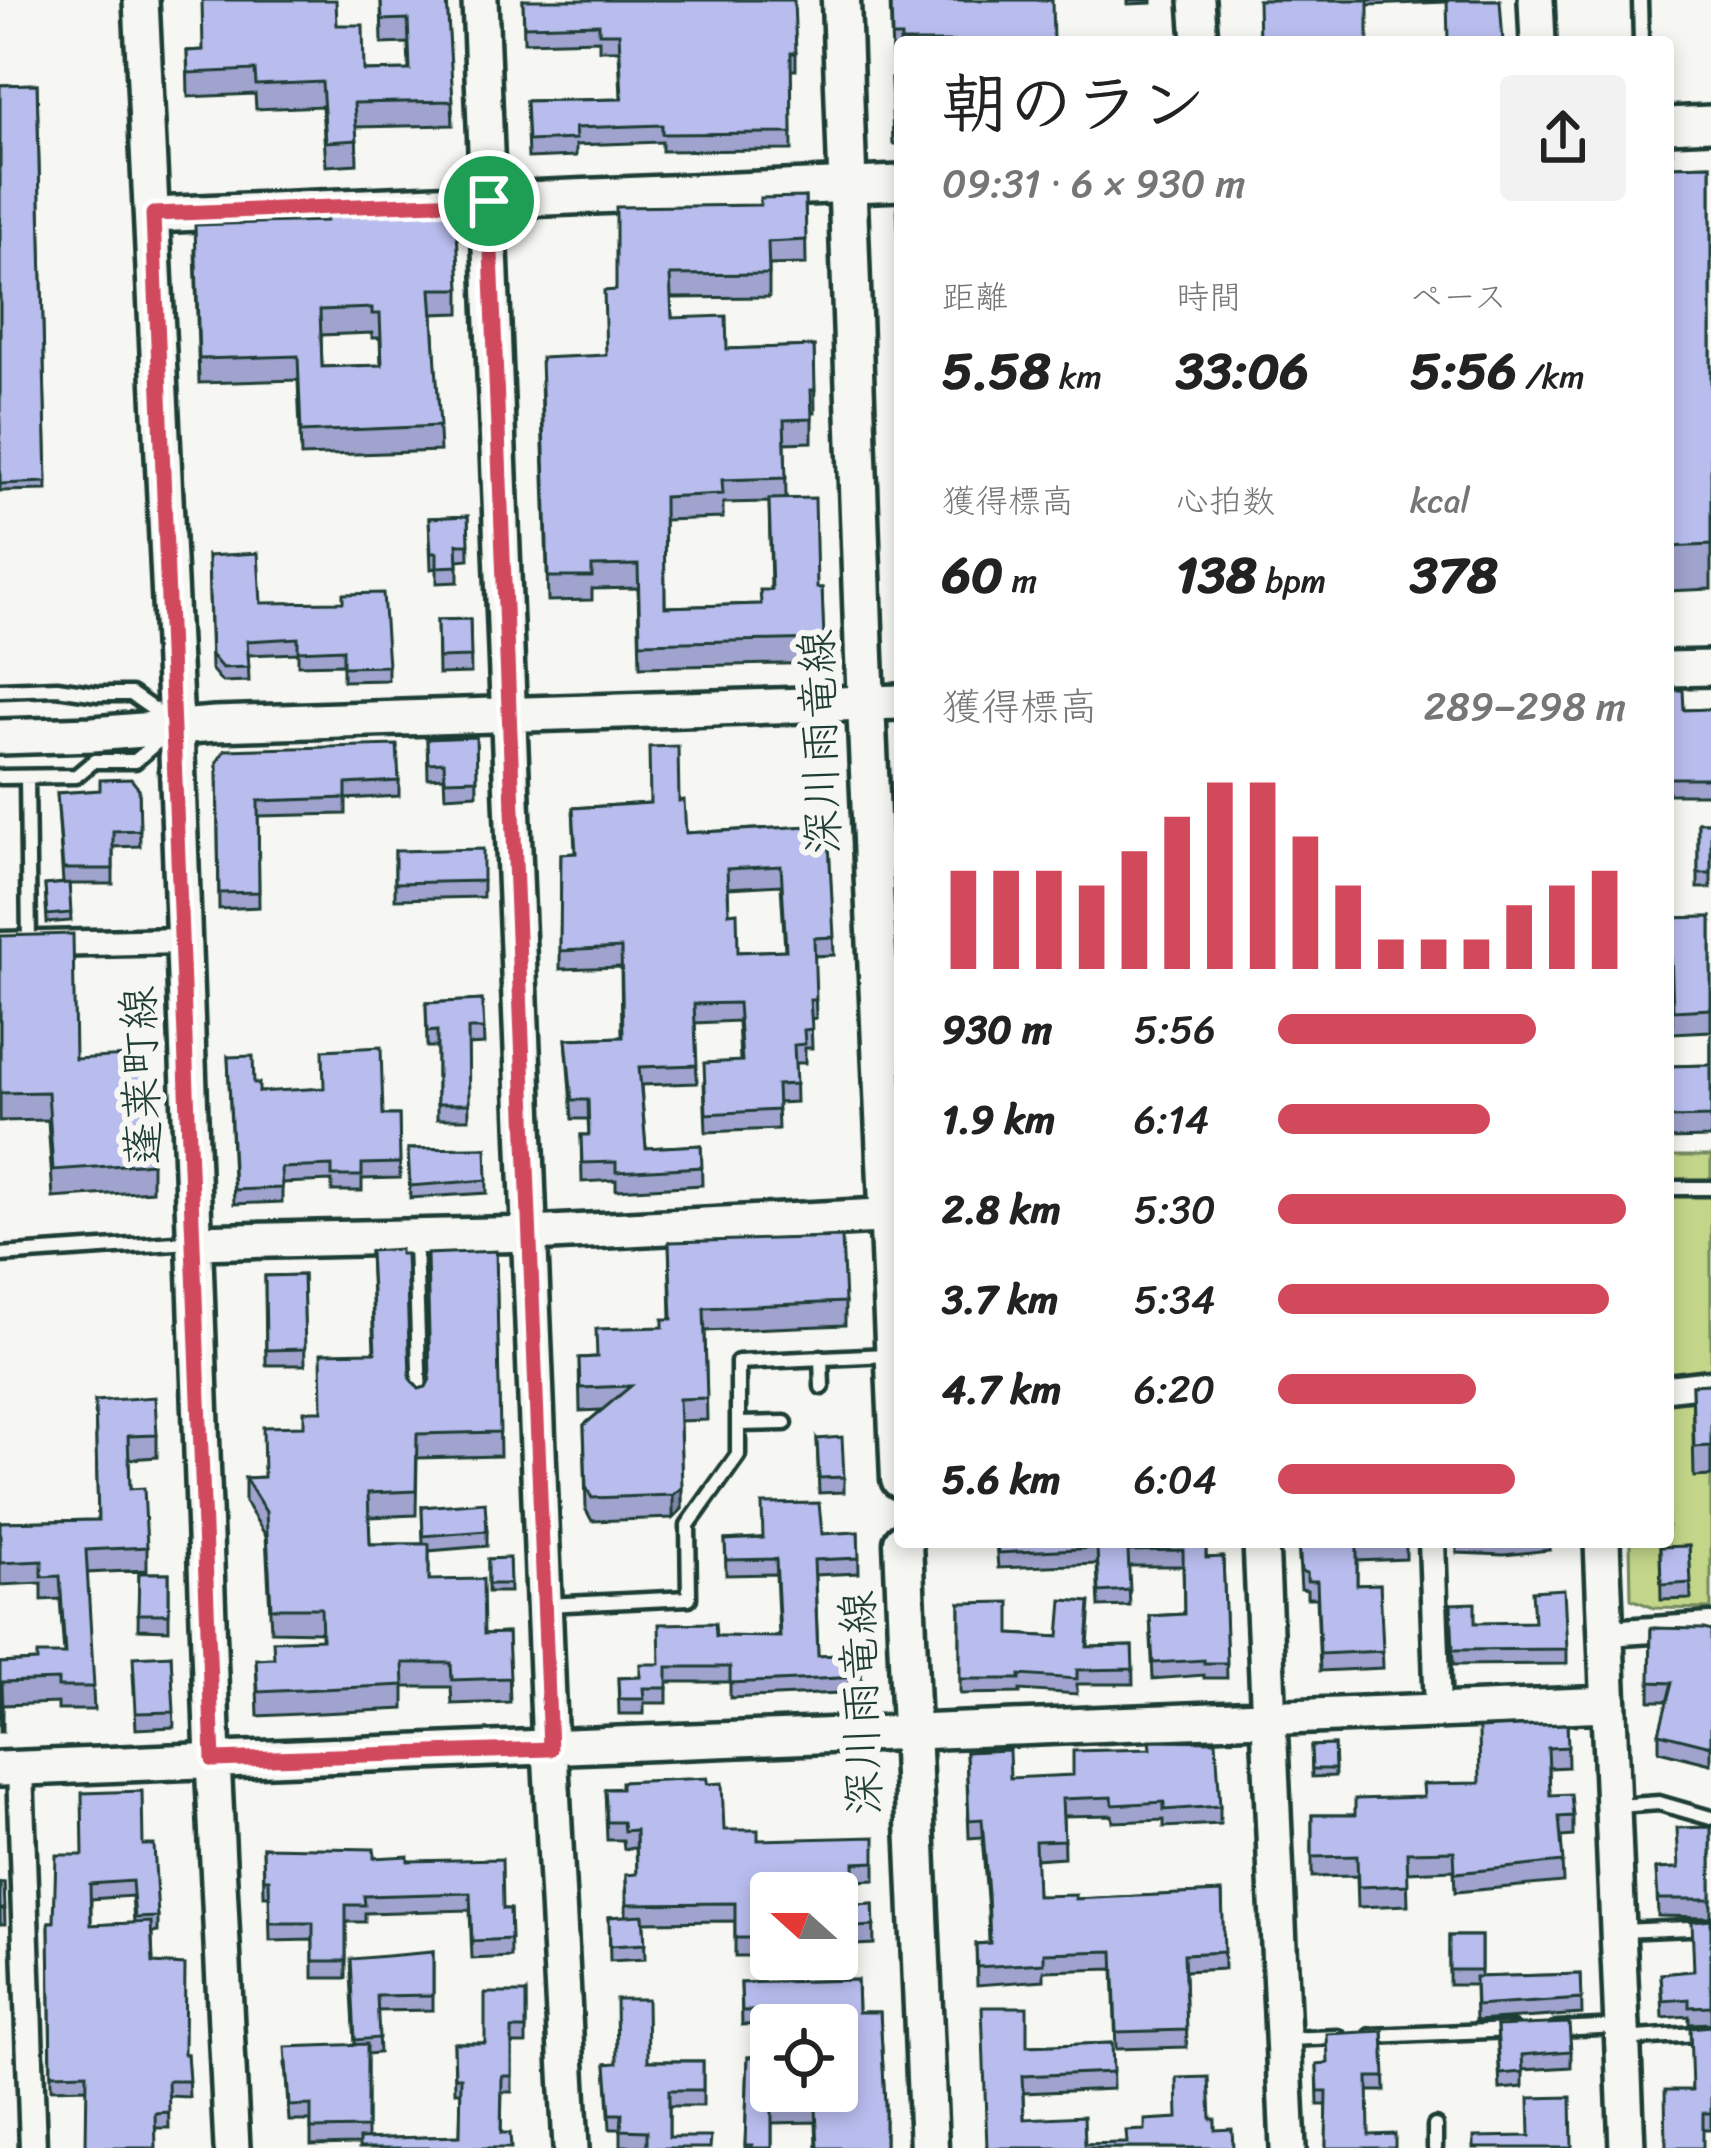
<!DOCTYPE html>
<html lang="ja">
<head>
<meta charset="utf-8">
<style>
	body { margin:0; font-family:Sriracha,"Klee One",sans-serif; background:#f2f2f2; color:#222; height:100vh; display:flex; flex-direction:column; font-size:45px; white-space:nowrap }
	* { box-sizing:border-box; margin:0 }
	p { font-size:39px; color:#767676 }
	.icon { flex:none; width:66px; height:66px; fill:none; stroke:currentColor; stroke-width:2; stroke-linecap:round; stroke-linejoin:round }
	.map { position:relative; flex:1; overflow:hidden }
	.side { position:absolute; left:894px; top:36px; width:780px; height:1512px; display:flex; flex-direction:column; background:#fff; border-radius:12px; box-shadow:0 6px 18px #0003 }
	.side>* { flex:none }
	.needle { width:78px; rotate:291deg }
	.tools { position:absolute; left:750px; top:1872px; display:grid; gap:24px }
	.tools a { display:grid; place-items:center; width:108px; height:108px; border-radius:12px; background:#fff; box-shadow:0 6px 18px #0003; font-size:60px }
	.pin { position:absolute; display:grid; place-items:center; width:102px; height:102px; color:#fff; margin:-51px; border:6px solid #fff; border-radius:50%; box-shadow:0 3px 12px #0007 }
	.round { display:grid; place-items:center; flex:none; width:126px; height:126px; border-radius:12px; background:#f2f2f2 }
	.head { display:flex; align-items:center; justify-content:space-between; height:204px; padding:0 48px }
	h1 { font-size:66px; font-weight:800; line-height:90px }
	.figures { display:grid; grid-template-columns:repeat(3,1fr); gap:18px; height:204px; padding:12px 48px }
	.figures div { display:grid; align-content:center }
	.figures b { font-size:51px; font-weight:800 }
	.figures small { font-size:33px; font-weight:400 }
	.figures p { font-size:33px }
	.chart { height:336px; padding:24px 48px }
	.chart p { display:flex; justify-content:space-between }
	.chart svg { width:100%; height:216px; margin-top:12px; stroke:#d1495b; stroke-width:6 }
	ul { padding:0 48px; list-style:none; font-size:39px }
	li { display:grid; grid-template-columns:192px 144px 1fr; align-items:center; height:90px }
	li i { height:30px; border-radius:15px; background:#d1495b }
	.map>svg:first-child { display:block }
	.park { fill:#c3d589; stroke:#71895e; stroke-width:3 }
	.lines { fill:none; stroke-linecap:round; stroke-linejoin:round }
	.lane-casing { stroke:#1f3d34; stroke-width:21 }
	.street-casing { stroke:#1f3d34; stroke-width:33 }
	.secondary-casing { stroke:#1f3d34; stroke-width:42 }
	.primary-casing { stroke:#1f3d34; stroke-width:45 }
	.lane { stroke:#f6f6f2; stroke-width:12 }
	.street { stroke:#f6f6f2; stroke-width:24 }
	.secondary { stroke:#f6f6f2; stroke-width:33 }
	.primary { stroke:#f6f6f2; stroke-width:36 }
	.wall { fill:#9fa3cd; stroke:#1f3d34; stroke-width:3; fill-rule:evenodd }
	.shaded-wall { fill:#8284a7; stroke:#1f3d34; stroke-width:3 }
	.building { fill:#b9bdee; stroke:#1f3d34; stroke-width:3; fill-rule:evenodd }
	.route-casing { stroke:#fff; stroke-width:24 }
	.route { stroke:#d1495b; stroke-width:15 }
	.labels { text-anchor:middle; dominant-baseline:central; stroke-width:12; stroke-linejoin:round; paint-order:stroke }
	.street-label { font-size:45px; fill:#1f3d34; stroke:#f6f6f2 }
</style>
</head>
<body>
<div class="map">
<svg width="1711" height="2148" viewBox="0 0 1711 2148">
	<rect width="100%" height="100%" fill="#f6f6f2"/>
	<filter id="ink" filterUnits="userSpaceOnUse"><feTurbulence type="fractalNoise" baseFrequency=".00833" numOctaves="2"/><feDisplacementMap in="SourceGraphic" scale="24" xChannelSelector="R" yChannelSelector="G"/><feConvolveMatrix kernelMatrix="1 2 1 2 8 2 1 2 1" color-interpolation-filters="sRGB"/></filter>
	<g filter="url(#ink)">
		<path class="park" d="M1668 1156H1711V1609L1654 1608 1631 1599 1630 1542H1668Z"/>
		<g class="lines">
			<g class="lane-casing">
				<path id="lane" d="M1640 0 1641 42
					M0 690 57 688 98 694H131L167 719
					M0 777 76 776 94 761H135L164 736
					M27 777 29 944
					M1668 1188H1711
					M415 1242 420 1402
					M0 1255 190 1242
					M821 1357 822 1387
					M785 1423 738 1424V1362L888 1355
					M546 1605 689 1598 688 1525 738 1455V1424
					M1618 1806 1659 1803 1711 1818
					M1622 1931 1711 1927
					M1557 2029 1620 2026
					M1371 2036 1512 2030
					M1287 2039 1338 2037
					M1622 2039 1711 2033
					M1435 2126V2148"/>
			</g>
			<g class="street-casing">
				<path id="street" d="M0 945 181 941
					M1668 1388 1711 1383
					M1432 1542 1438 1711
					M1608 1633 1711 1626
					M20 1769 33 2148"/>
			</g>
			<g class="secondary-casing">
				<path id="secondary" d="M141 0 176 726 213 1760 232 2148
					M480 0 550 1749 571 2148
					M1197 0 1200 42
					M1536 0 1538 42
					M1668 125 1711 123
					M153 215 900 183
					M1668 669 1711 668
					M0 737 93 734 215 724 900 702
					M193 1242 531 1234 900 1215
					M1261 1542 1288 2148
					M1602 1542 1627 2148
					M0 1769 1608 1704"/>
			</g>
			<g class="primary-casing">
				<path id="primary" d="M841 0 864 657 900 1479
					M903 1542 929 2148"/>
			</g>
			<use href="#lane" class="lane"/>
			<use href="#street" class="street"/>
			<use href="#secondary" class="secondary"/>
			<use href="#primary" class="primary"/>
		</g>
		<path class="wall" d="M381 0H447L453 125 356 127 357 164 326 166 322 106 256 109 255 94 188 97 187 51 202 50 337 25 364 71 409 70 408 43 382 44Z
			M523 0 796 53V70H791L792 150 662 151V142L576 145V156L528 158 526 101 621 99 619 50H599V40L524 42Z
			M890 0H1052L900 42V57H892Z
			M1128 0H1152V3L1128 4Z
			M1258 0H1500L1368 5Z
			M891 78H900V144H893Z
			M37 84 47 490 0 491V85Z
			M1668 142 1673 166 1711 165V589L1668 591Z
			M805 197 806 264 769 265V297L671 298 672 318 727 349 814 346 815 413H812V442L785 443 786 499 817 588H822L824 663 640 667 638 588 592 589V600L548 601 541 381 606 355 616 290 760 205ZM769 502 771 590 760 604 665 607 664 520 723 518V503Z
			M195 250 460 289V313L433 314 440 451 301 456 298 380 199 383ZM372 333V338H380L381 365 322 367 321 335Z
			M468 516 469 559 458 560V582L437 583V568L431 569 429 518Z
			M208 556 261 603 388 666V680L343 681V664L298 665V653L248 655 249 681 222 682 211 669Z
			M470 619 471 673 438 674 437 620Z
			M1668 690 1684 710 1711 709V794H1668Z
			M476 737 477 794 445 796 444 777 428 778 427 739Z
			M217 762 399 781V796L346 799V814L258 816 259 907 219 909Z
			M139 789 140 846 113 847V884H69L71 921 47 923 45 885 63 883 57 793Z
			M679 801 686 833 828 825 834 955 814 956 816 1018 811 1019 812 1048H805V1063H795L796 1102 777 1103 778 1129 706 1132 704 1082 740 1061 738 1021 695 1023 697 1083 641 1085 646 1148 701 1145 702 1185 616 1190V1180L582 1182 581 1135H589L588 1119H572L566 1039 622 1037 621 967 560 969 561 854 575 853 573 808ZM781 885 785 950 738 952 729 913 728 888Z
			M1698 822H1711V888H1698Z
			M395 851 483 881V897L395 899Z
			M1711 917V1031L1673 1033 1671 973H1668V918Z
			M0 936 75 1059 152 1163V1191L53 1198 48 1120 0 1121Z
			M482 1000 484 1044 468 1045 469 1119H437V1047H427L426 1003Z
			M1711 1035V1138L1668 1139V1066L1711 1065Z
			M228 1057 259 1092 383 1115H399L400 1178 362 1179V1191H332V1181L282 1183V1202L234 1204Z
			M486 1148 487 1193 410 1198 408 1149Z
			M669 1242 845 1302V1325L705 1331 707 1420 680 1421 682 1509 673 1518 592 1521 586 1510 584 1425 602 1410 580 1411 579 1358 596 1357 663 1327 671 1319Z
			M370 1251 410 1379 419 1389 426 1387 496 1251 500 1456 417 1458 416 1515 369 1517 370 1544H423L422 1507 487 1531V1546L429 1551V1580L484 1634 508 1633 510 1702 452 1704 451 1687H404V1709L258 1716 256 1659 273 1658 321 1639V1632L271 1631 266 1536 245 1502V1478L264 1477 304 1426 322 1411 374 1352Z
			M303 1275 305 1365H266L265 1276Z
			M1711 1384V1476L1694 1477 1692 1385Z
			M95 1401 157 1435V1457L129 1459 130 1489 147 1547V1570L87 1573 94 1710H58V1703L3 1705V1732H0V1663L37 1661 64 1654 60 1599 42 1600V1583L0 1585V1522L98 1520Z
			M817 1439 844 1477V1492L819 1493Z
			M858 1532 859 1573 815 1575 818 1656 861 1654V1692L730 1698V1682H667V1703H644V1714H619L618 1678 640 1677 659 1664 716 1636 779 1637 776 1574 726 1575 725 1540Z
			M996 1542H1206V1558L1223 1557 1227 1678H1204V1675L1153 1679 1150 1616 1184 1614 1183 1566H1128L1130 1606 1099 1607 1097 1564 998 1568Z
			M1298 1542H1406V1559L1357 1561V1585L1380 1584 1383 1668 1320 1671 1317 1598H1307V1590L1301 1589Z
			M1457 1542H1550V1550L1504 1555 1457 1553Z
			M1689 1546 1691 1599 1661 1600 1660 1547Z
			M509 1558 510 1592H488V1559Z
			M139 1573H169V1630L138 1629Z
			M960 1603 1010 1634 1059 1637 1090 1617 1088 1647 1132 1646 1133 1684H1077V1694L1020 1690V1693L960 1694Z
			M1451 1604 1475 1623 1567 1649V1664L1453 1665Z
			M1651 1628 1711 1631V1764L1659 1751V1733L1668 1701H1650Z
			M171 1655 174 1727 136 1729 133 1673Z
			M1567 1724 1568 1767 1549 1768 1550 1795 1573 1816V1836L1561 1837 1563 1882 1455 1892 1454 1870 1407 1872 1408 1905 1358 1907 1357 1876 1312 1877V1815H1355L1479 1783Z
			M1334 1745 1335 1776 1312 1777 1311 1746Z
			M966 1752 1010 1778 1220 1806V1824L1164 1827V1820L1113 1822 1112 1815 1063 1816 1064 1857 1035 1859 1037 1896 1076 1899 1222 1892 1224 1969 1185 1971 1187 2047 1116 2049 1113 1969 1044 1971V1980L977 1985 976 1944 989 1943 988 1911 982 1837 969 1838Z
			M707 1784 724 1830 758 1840 875 1862V1880L855 1881V1905L873 1904 874 1944 837 1946V1893H771V1950L757 1951V1956H735V1921L644 1922 645 1959 610 1961 609 1917 626 1916V1875L637 1874 636 1848 624 1849 623 1840H607L605 1789Z
			M1711 1827V1917L1658 1916 1656 1869 1678 1868Z
			M143 1845 158 1917V1932L152 1933 153 1963 184 2054H187L189 2097 168 2096 169 2128H156L87 2088 51 2089 49 1922H54L83 1855ZM132 1896 134 1923 91 1925V1899Z
			M263 1847 408 1861 503 1909H510L511 1957 472 1959 470 1910 365 1913V1922H346V1978H313V1940L270 1941 269 1896H264Z
			M0 1883H4L5 1924H0Z
			M1711 1919V2023L1689 2024V2016L1663 2018 1661 1974 1693 1971Z
			M1449 1936H1481V1977L1581 1974 1582 2014 1476 2021 1475 1985H1449Z
			M433 1952V2010L377 2011 379 2053 367 2054V2139L460 2136 461 2092H455L454 2043H485L526 1993V2044H512V2092H502L501 2133 359 2144 311 2145V2121H289L285 2063 355 2044 351 1974Z
			M857 1980 858 2012H880L885 2105V2148H817L816 2122 772 2123V2148H745L748 2057H764V2024L742 2025 741 1983ZM771 2025H837V2091H771Z
			M1711 2025V2130H1703L1691 2090Z
			M1497 2026 1571 2051V2067L1523 2070V2087L1500 2089Z
			M1383 2031 1385 2091H1368L1326 2148 1327 2105H1318L1317 2064 1328 2063Z
			M1112 2043 1113 2089 1023 2093 1024 2119 1085 2144 1126 2143 1145 2130 1211 2119 1215 2130 1233 2148H986L1027 2046Z
			M648 2061H703V2106H669V2137L647 2146H621V2129H610L606 2064Z"/>
		<path class="shaded-wall" d="M682 1487V1509L673 1518V1495Z"/>
		<path class="building" d="M202 0H336L337 25H363L364 71 410 70 408 19 382 20 381 0H447L453 101 354 103 357 140 326 142 322 82 256 85 255 70 188 73 187 51 203 50Z
			M523 0H794L796 53H791L792 133 662 134V125L575 128 576 139 528 141 526 101 622 99 619 33H599V24L524 26Z
			M891 0H1052L1053 42H901V37H892Z
			M1258 0H1368V42H1259Z
			M1447 0H1500L1503 42H1448Z
			M891 78H900V124H893Z
			M37 84 47 482 0 484V85Z
			M1668 142H1672L1673 166 1711 165V545L1668 547Z
			M805 197 806 240 768 242 769 274 670 275 672 318 726 316 727 349 814 346 815 390H811L812 419 784 420 786 478 722 480 723 494 664 497 665 607 761 604 760 590H772L769 499 815 498 817 588H822L824 639 640 643 638 565 592 566V577H548L541 358 606 355 604 291 616 290V207L760 205V198Z
			M897 203H900V275H899Z
			M456 210 460 289H431L440 426 301 432 298 356 199 359 195 225 326 221V217ZM372 308V314H380L382 365 322 367 320 310Z
			M468 516 469 544H457L458 566 437 567V553H431L429 518Z
			M258 553 261 603 343 602V594L383 593 388 666 343 667V649L298 651V638L247 641 249 667 222 668 211 655 208 556Z
			M470 619 471 657 438 658 437 620Z
			M1668 690H1683L1684 710 1711 709V778H1668Z
			M476 737 477 779 445 780 444 762 428 763 427 739Z
			M397 745 399 781 346 784V798L258 801 259 892 219 893 217 762 225 750Z
			M678 746 679 801 684 800 686 833 828 825 834 937 814 938 816 1000H810L812 1029 804 1030 805 1044 794 1045 796 1084 777 1085 778 1110 706 1114 704 1063 742 1061 738 1003 694 1004 697 1065 639 1067 646 1148 701 1145 702 1167 616 1172V1162L582 1163 581 1135H589L588 1100H572L566 1039 623 1037 621 948 560 951 561 854 576 853 573 808 650 803 649 747ZM781 866 786 950 738 952 737 912 729 913 727 869Z
			M131 779 139 789 140 830 113 831V869H63L57 793 100 790V780Z
			M1698 822H1711V873H1698Z
			M483 849V881L395 883V851Z
			M69 883 71 913 47 915 45 885Z
			M1711 917V1009L1673 1011 1671 951H1668V918Z
			M73 934 75 1059 145 1055 152 1163 53 1170 48 1092 0 1093V936Z
			M482 1000 484 1029H468L469 1104H437V1031L427 1032 426 1003Z
			M1711 1034V1117L1668 1118V1066L1711 1065Z
			M381 1047 383 1115H399L400 1163 362 1164V1176H332V1166L281 1168 282 1188 234 1190 228 1057 253 1056 254 1083H259V1092L324 1088 323 1050Z
			M486 1148 487 1180 410 1186 408 1149Z
			M842 1237 845 1302 704 1308 707 1398 679 1399 682 1487 673 1495 592 1498 586 1487 584 1425 631 1386 580 1388 579 1358 597 1357 596 1329 663 1327V1319H672L669 1242Z
			M400 1249V1254H406L410 1379 419 1389 426 1387 430 1379 427 1254 496 1251 500 1432 417 1434 416 1491 368 1493 370 1544H429V1580L483 1579 484 1634 508 1633 510 1678 452 1680 451 1663H403L404 1685 258 1692 256 1659 274 1658 273 1641 322 1639 321 1608H271L266 1512 245 1478 264 1477 263 1427 304 1426V1411H322L321 1353 375 1352 370 1251Z
			M303 1275 305 1349 266 1350 265 1276Z
			M1711 1384V1446L1694 1447 1692 1385Z
			M155 1397 157 1435 128 1436 130 1489 144 1488 147 1547 86 1550 94 1687H58V1680L2 1682 3 1709H0V1663L37 1661V1654H65L60 1576 42 1577V1561L0 1563V1522L98 1520 95 1401Z
			M842 1437 844 1477 819 1478 817 1439Z
			M485 1502 487 1531 423 1536 422 1507Z
			M819 1503 822 1534 858 1532 859 1558 814 1560 818 1656 861 1654V1677L730 1683V1667H667V1688H643L644 1699H619L618 1678 640 1677V1664H660L659 1624 715 1623 716 1636 780 1637 776 1559 726 1560 725 1540 763 1538 762 1504Z
			M997 1542H1206V1558L1223 1557 1227 1663H1204V1660L1153 1663 1150 1616 1184 1614 1183 1550 1128 1551 1130 1590 1099 1592 1097 1548 998 1553Z
			M1299 1542H1406L1357 1544V1585L1380 1584 1383 1651 1320 1654 1317 1581H1307V1573L1301 1572Z
			M1689 1546 1691 1583 1661 1585 1660 1547Z
			M509 1558 510 1584H488V1559Z
			M139 1573H169V1614H138Z
			M1564 1589 1567 1649 1453 1650 1451 1604 1475 1603V1623L1534 1622 1532 1591Z
			M1062 1600 1090 1602 1087 1647 1132 1646 1133 1669 1077 1670V1679L1020 1675V1679H960V1603L1010 1602V1634L1059 1637Z
			M1651 1628 1704 1629 1711 1631V1746L1659 1733 1672 1683 1650 1682Z
			M171 1655 174 1712 136 1713 133 1657Z
			M1567 1724 1568 1747 1548 1748 1550 1795 1571 1794 1573 1816 1559 1817 1563 1862 1455 1873 1454 1851 1407 1852 1408 1885 1358 1887 1357 1856 1312 1857V1815H1355V1799L1424 1797 1423 1784 1480 1783 1479 1728Z
			M1150 1740 1216 1741 1220 1806 1164 1810V1802L1113 1805 1112 1797 1062 1799 1064 1840 1035 1841 1037 1896 1076 1895V1899L1222 1892 1224 1952 1184 1954 1187 2030 1116 2032 1113 1951 1044 1953V1963L977 1967 976 1944 990 1943 988 1894 982 1819 969 1820 966 1752 1009 1750 1010 1778 1073 1775V1751L1151 1749Z
			M1334 1745 1335 1769H1312L1311 1746Z
			M707 1778V1784L722 1783 724 1830H758V1840L875 1837V1862L854 1863 855 1905 873 1904 874 1926 837 1928V1893H771V1932L757 1933V1938H735V1903L627 1904 626 1875 637 1874 636 1830 624 1831 623 1822H607L605 1789H621V1782Z
			M142 1791 143 1845H154L158 1917 135 1918 132 1881 90 1884 91 1925 151 1922 153 1963 185 1965 184 2054H187L189 2081H168L169 2112 155 2113 156 2148H86L87 2073 51 2074 49 1922H54L56 1855H83L82 1793Z
			M1711 1827V1899H1658L1656 1869 1679 1868 1677 1828Z
			M263 1847 374 1849V1858L408 1856V1861L502 1859 503 1909H510L511 1939 472 1941 470 1893 364 1896 365 1905H346V1961H313V1923H270L269 1879H264Z
			M0 1883H4L5 1909H0Z
			M643 1915 645 1944 610 1946 609 1917Z
			M1711 1919V2006L1689 2007V1999L1663 2001 1661 1974 1694 1971 1692 1921Z
			M1449 1936H1481V1970H1449Z
			M433 1952V1995L377 1996 379 2038 355 2040 351 1959Z
			M1581 1974 1582 1999 1476 2006 1475 1977Z
			M857 1980 858 2012H880L885 2105V2148H818L816 2108 772 2109V2148H752V2145H745L748 2057H765L764 2011H742L741 1983ZM786 2012H829V2025H837V2091H771V2025H786Z
			M485 1993H526V2029H512V2076H502L501 2133H510L511 2148H359V2139L460 2136 461 2077H455L454 2043H485Z
			M616 1999H647L648 2061H703V2090H669V2137H711L710 2148H647V2131L621 2130 622 2114H610L606 2064 617 2063Z
			M982 2007H1027V2046L1112 2043 1113 2072 1022 2076 1024 2119 1084 2116 1085 2144 1127 2143 1126 2131 1145 2130V2120L1178 2118 1177 2078 1209 2077 1211 2119H1215V2130L1232 2129 1233 2148H987Z
			M1569 2023 1571 2051 1522 2055 1523 2072 1500 2074 1497 2026Z
			M1711 2026V2113H1703V2148H1666L1665 2090H1692L1690 2028Z
			M1383 2031 1385 2077H1368L1369 2135 1395 2134V2148H1326L1327 2091H1318L1317 2064 1328 2063 1327 2034Z
			M367 2044V2128L311 2129V2105L289 2106 285 2047Z
			M1571 2097 1572 2148H1474V2137L1530 2136 1529 2098Z"/>
	</g>
	<g class="lines" filter="url(#ink)">
		<g class="route-casing">
			<path id="route" d="M489 201 550 1749 213 1760 153 214Z"/>
		</g>
		<use href="#route" class="route"/>
	</g>
	<g class="labels">
		<g class="street-label">
			<text transform="translate(820 742) rotate(-92)">深川雨竜線</text>
			<text transform="translate(141 1076) rotate(-92)">蓬莱町線</text>
			<text transform="translate(861 1703) rotate(-92)">深川雨竜線</text>
		</g>
	</g>
</svg>
<div class="tools">
<a><svg class="needle" viewBox="-14 -14 28 28"><path d="M0-13l5 13h-10z" fill="#e53935"/><path d="M0 13l5-13h-10z" fill="#767676"/></svg></a>
<a><svg class="icon" aria-label="locate" viewBox="0 0 24 24"><circle cx="12" cy="12" r="6"/><path d="M12 2v4M12 18v4M2 12h4M18 12h4"/></svg></a>
</div>
<div class="pin" style="left:489px;top:201px;background:#1e9e55"><svg class="icon" aria-label="arrive" viewBox="0 0 24 24"><path d="M6 21V4h12l-3 4 3 4H6"/></svg></div>
<section class="side">
<div class="head"><div><h1>朝のラン</h1><p>09:31 · 6 × 930 m</p></div><a class="round"><svg class="icon" aria-label="share" viewBox="0 0 24 24"><path d="M12 15V3M7 8l5-5 5 5M5 13v7h14v-7"/></svg></a></div>
<div class="figures">
<div><p>距離</p><b>5.58<small> km</small></b></div>
<div><p>時間</p><b>33:06</b></div>
<div><p>ペース</p><b>5:56<small> /km</small></b></div>
</div>
<div class="figures">
<div><p>獲得標高</p><b>60<small> m</small></b></div>
<div><p>心拍数</p><b>138<small> bpm</small></b></div>
<div><p>kcal</p><b>378</b></div>
</div>
<div class="chart"><p><span>獲得標高</span>289–298 m</p>
<svg viewBox="0 0 160 44" preserveAspectRatio="none"><path d="M5 44V24M15 44V24M25 44V24M35 44V27M45 44V20M55 44V13M65 44V6M75 44V6M85 44V17M95 44V27M105 44V38M115 44V38M125 44V38M135 44V31M145 44V27M155 44V24"/></svg>
</div>
<ul>
<li><b>930 m</b>5:56<i style="width:74%"></i></li>
<li><b>1.9 km</b>6:14<i style="width:61%"></i></li>
<li><b>2.8 km</b>5:30<i style="width:100%"></i></li>
<li><b>3.7 km</b>5:34<i style="width:95%"></i></li>
<li><b>4.7 km</b>6:20<i style="width:57%"></i></li>
<li><b>5.6 km</b>6:04<i style="width:68%"></i></li>
</ul>
</section>
</div>
</body>
</html>
